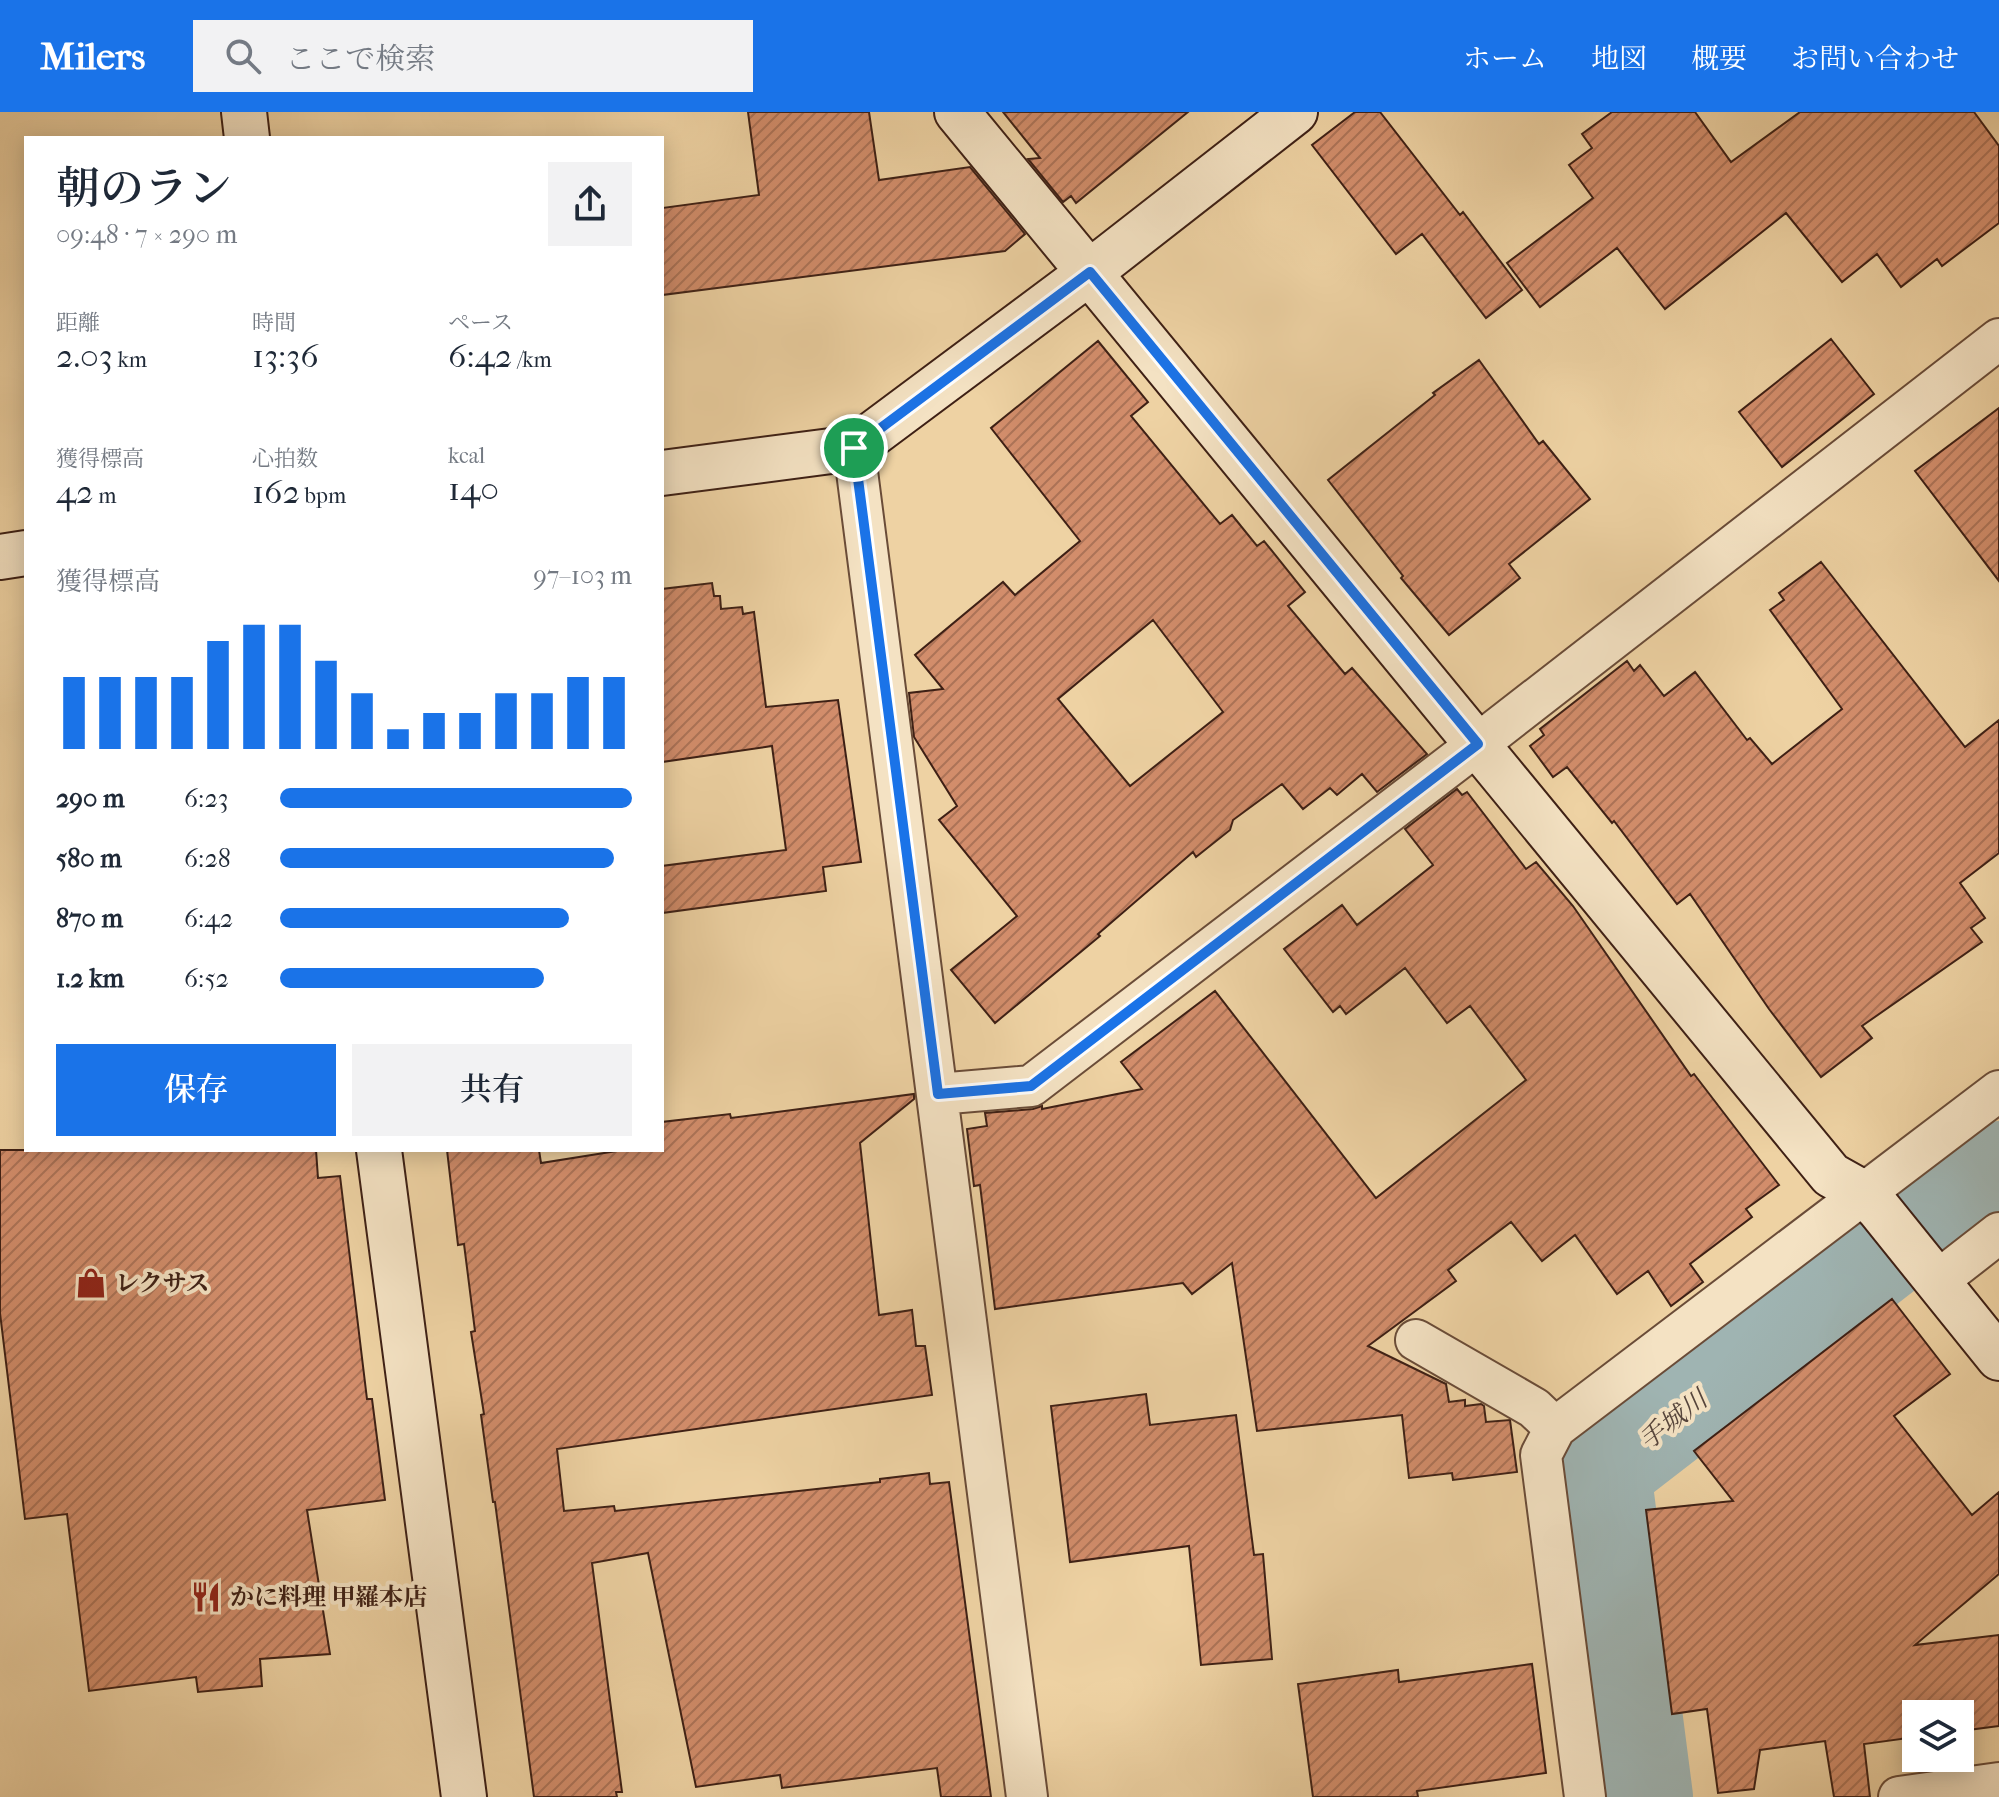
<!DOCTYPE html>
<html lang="ja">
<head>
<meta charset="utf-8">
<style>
	body { margin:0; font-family:"IM FELL French Canon","Noto Serif JP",serif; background:#f2f2f3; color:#1f2937; height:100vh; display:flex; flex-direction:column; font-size:30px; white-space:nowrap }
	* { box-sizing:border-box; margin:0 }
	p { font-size:26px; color:#747a83 }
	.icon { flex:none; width:44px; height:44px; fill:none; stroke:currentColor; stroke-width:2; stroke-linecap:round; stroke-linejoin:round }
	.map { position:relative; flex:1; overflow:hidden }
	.details { position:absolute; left:24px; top:24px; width:640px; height:1016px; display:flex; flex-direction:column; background:#fff; border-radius:0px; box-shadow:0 4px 20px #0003 }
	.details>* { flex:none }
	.tools { position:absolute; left:1902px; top:1588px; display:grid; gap:16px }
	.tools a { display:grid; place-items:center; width:72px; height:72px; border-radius:0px; background:#fff; box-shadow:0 4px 20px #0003; font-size:40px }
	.pin { position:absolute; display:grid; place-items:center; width:68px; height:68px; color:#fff; margin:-34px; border:4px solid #fff; border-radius:50%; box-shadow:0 2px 8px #0007 }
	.round { display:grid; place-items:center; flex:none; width:84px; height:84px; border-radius:0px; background:#f2f2f3 }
	.headline { display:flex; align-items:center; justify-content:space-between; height:136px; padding:0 32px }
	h1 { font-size:44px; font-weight:600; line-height:60px }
	.figures { display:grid; grid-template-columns:repeat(3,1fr); gap:12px; height:136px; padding:8px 32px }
	.figures div { display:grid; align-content:center }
	.figures b { font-size:34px; font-weight:600 }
	.figures small { font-size:22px; font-weight:400 }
	.figures p { font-size:22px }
	.chart { height:224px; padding:16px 32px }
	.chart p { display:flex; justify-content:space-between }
	.chart svg { width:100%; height:144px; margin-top:8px; stroke:#1a73e8; stroke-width:6 }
	.action { display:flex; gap:16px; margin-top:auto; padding:16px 32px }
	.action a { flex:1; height:92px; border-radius:0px; background:#1a73e8; color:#fff; font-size:32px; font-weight:600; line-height:92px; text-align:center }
	.action a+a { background:#f2f2f3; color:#1f2937 }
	ul { padding:0 32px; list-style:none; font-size:26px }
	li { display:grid; grid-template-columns:128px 96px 1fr; align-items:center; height:60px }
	li i { height:20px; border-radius:10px; background:#1a73e8 }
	header { display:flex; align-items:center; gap:48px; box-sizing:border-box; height:112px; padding:0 40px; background:#1a73e8; color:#fff }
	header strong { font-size:38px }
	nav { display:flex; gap:44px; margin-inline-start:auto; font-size:28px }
	.search { width:560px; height:72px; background:#f2f2f3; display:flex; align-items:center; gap:20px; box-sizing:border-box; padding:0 28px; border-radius:0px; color:#747a83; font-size:30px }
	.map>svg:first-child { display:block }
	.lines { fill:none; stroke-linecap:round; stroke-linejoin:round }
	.river { stroke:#9fb4b2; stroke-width:92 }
	.building { fill:url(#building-hatch); stroke:#3e2015; stroke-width:2; fill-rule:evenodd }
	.street-casing { stroke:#6a4c38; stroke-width:44 }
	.secondary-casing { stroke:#3e2015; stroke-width:48 }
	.street { stroke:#f4e2c3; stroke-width:40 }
	.secondary { stroke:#f4e2c3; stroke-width:44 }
	.route-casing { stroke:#fff; stroke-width:16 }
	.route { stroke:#1a73e8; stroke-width:10 }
	.labels { text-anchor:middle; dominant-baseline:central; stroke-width:8; stroke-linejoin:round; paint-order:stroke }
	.poi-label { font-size:24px; font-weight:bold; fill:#3e2015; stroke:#f4e2c3; text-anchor:start }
	.water-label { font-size:26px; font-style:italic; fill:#56453c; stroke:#f4e2c3 }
</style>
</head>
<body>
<header>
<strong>Milers</strong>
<div class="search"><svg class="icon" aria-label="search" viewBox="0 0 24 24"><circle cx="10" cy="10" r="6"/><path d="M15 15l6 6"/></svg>ここで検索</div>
<nav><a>ホーム</a><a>地図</a><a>概要</a><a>お問い合わせ</a></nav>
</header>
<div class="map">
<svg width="1999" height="1685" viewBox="0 0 1999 1685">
	<defs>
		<pattern id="building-hatch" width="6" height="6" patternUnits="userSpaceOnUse" patternTransform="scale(2)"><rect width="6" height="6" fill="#d28d6b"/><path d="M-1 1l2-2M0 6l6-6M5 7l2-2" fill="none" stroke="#ac7357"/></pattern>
	</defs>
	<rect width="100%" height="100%" fill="#eed2a3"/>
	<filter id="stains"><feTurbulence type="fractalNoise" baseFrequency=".0025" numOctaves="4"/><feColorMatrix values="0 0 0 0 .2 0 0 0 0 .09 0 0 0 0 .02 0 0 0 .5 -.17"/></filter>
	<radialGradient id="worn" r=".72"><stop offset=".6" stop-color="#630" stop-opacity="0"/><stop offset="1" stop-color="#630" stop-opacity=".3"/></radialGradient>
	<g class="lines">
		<path class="river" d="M1647 1685 1605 1360 1999 1055"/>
	</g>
	<path class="building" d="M748 0H869L879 68 970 55 1025 122 1005 139 662 183V96L759 83Z
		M1003 0H1188L1076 91 1071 84 1063 90 1028 47 1040 46Z
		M1355 0H1380L1460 103 1463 100 1522 178 1486 206 1422 122 1396 142 1312 33Z
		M1612 0H1695L1731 50 1800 0H1974L1999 34V111L1942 154 1937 147 1901 175 1877 142 1842 170 1786 101 1665 197 1617 136 1540 195 1507 151 1593 86 1569 53 1592 36 1582 22Z
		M1831 227 1874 282 1782 355 1739 300Z
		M1098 229 1148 290 1131 304 1220 412 1232 403 1257 434 1264 429 1305 480 1288 494 1345 562 1352 556 1427 642 1377 680 1362 662 1337 683 1330 676 1303 697 1282 672 1233 708 1230 718 1196 745 1193 740 1098 822 1100 824 995 911 951 858 1017 804 939 708 957 694 914 625 909 581 943 577 915 543 1003 470 1015 483 1080 429 991 316ZM1153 508 1223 600 1130 674 1058 587Z
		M1479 248 1539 332 1543 329 1590 387 1509 452 1520 466 1449 523 1401 466 1403 464 1328 368 1435 283 1433 281Z
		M1999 296V469L1915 359Z
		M1821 450 1965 635 1999 608V741L1960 771 1985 806 1971 816 1982 830 1862 914 1872 926 1821 965 1769 897 1690 782 1677 792 1614 709 1612 711 1567 655 1553 665 1530 634 1544 623 1540 617 1627 549 1634 559 1640 553 1664 584 1695 560 1747 628 1750 626 1772 652 1842 597 1770 498 1784 488 1779 481Z
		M712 471 714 484H720L721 497 742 495 743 502 754 500 766 595 838 588 861 750 823 755 826 779 662 801V754L786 738 772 634 662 650V477Z
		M1457 677 1462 683 1467 680 1526 757 1536 750 1573 794 1691 964 1694 962 1779 1073 1746 1097 1752 1105 1690 1152 1703 1170 1671 1194 1648 1159 1617 1182 1575 1123 1542 1149 1511 1110 1448 1158 1456 1169 1368 1234 1446 1272 1449 1290 1465 1288V1294L1481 1292 1484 1294 1486 1310 1510 1308 1517 1360 1453 1368 1452 1361 1409 1366 1402 1303 1257 1319 1232 1151 1192 1182 1183 1171 995 1197 980 1073 974 1074 967 1017 987 1014 985 1001 1033 997 1042 994V997L1142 977 1121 950 1215 879 1376 1086 1526 968 1470 894 1447 911 1405 856 1346 902 1340 894 1333 900 1284 837 1342 793 1357 813 1433 753 1405 717Z
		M914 982V987L860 1031 879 1203 912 1198 916 1234H925L932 1283 557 1337 564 1399 614 1394 615 1399 880 1370V1367L929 1361 930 1372 949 1370 991 1685H941L937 1656 782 1676 780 1663 696 1675 648 1441 592 1451 622 1680H616L617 1685H534L495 1390H493L481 1303 484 1302 471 1220 475 1219 464 1132 458 1133 447 1038H539L541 1051 623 1038H662V1010L730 1002 731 1006Z
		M0 1038H316L318 1066 340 1064 367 1287H372L385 1388 307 1398 330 1542 260 1547 262 1574 198 1580 196 1565 89 1579 67 1402 25 1407 0 1201Z
		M1892 1187 1950 1262 1894 1304 1972 1403 1999 1380V1462L1915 1533 1999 1523V1614L1960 1619V1602H1916V1625L1864 1632 1870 1685H1834L1825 1629 1760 1638 1754 1677 1718 1681 1707 1597 1672 1602 1646 1398 1733 1389 1694 1339Z
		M1146 1282 1150 1313 1236 1303 1254 1443 1263 1442 1272 1547 1201 1553 1189 1434 1070 1450 1051 1294Z
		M1532 1552 1546 1661 1417 1679 1418 1685H1313L1298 1572 1398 1558 1399 1570Z"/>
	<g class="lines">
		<g class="street-casing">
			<path id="street" d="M854 336 1027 1685
				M938 982 1031 974 1478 632 1999 227
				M1936 1170 1999 1121
				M1416 1228 1534 1296 1555 1316
				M1585 1685 1541 1343 1555 1316 1999 979
				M1899 1685 1999 1671"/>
		</g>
		<g class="secondary-casing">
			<path id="secondary" d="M244 0 247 26
				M957 0 1831 1063 1865 1082 1879 1097 1999 1246
				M662 361 854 336 1090 160 1295 0
				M0 445 26 441
				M379 1038 464 1685"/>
		</g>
		<use href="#street" class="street"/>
		<use href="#secondary" class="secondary"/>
	</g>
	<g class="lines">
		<g class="route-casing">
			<path id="route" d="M1090 160 1478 632 1031 974 938 982 854 336Z"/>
		</g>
		<use href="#route" class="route"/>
	</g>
	<defs>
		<g id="shop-bare" transform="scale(2.4)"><path d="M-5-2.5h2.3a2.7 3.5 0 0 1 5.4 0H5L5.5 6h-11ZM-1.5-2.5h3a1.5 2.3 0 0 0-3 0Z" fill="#8f2418" stroke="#f4e2c3" stroke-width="2.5" paint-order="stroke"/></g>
		<g id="restaurant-bare" transform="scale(2.4)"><path d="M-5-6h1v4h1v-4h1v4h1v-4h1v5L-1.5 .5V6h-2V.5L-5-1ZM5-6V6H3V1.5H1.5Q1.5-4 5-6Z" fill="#8f2418" stroke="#f4e2c3" stroke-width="2.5" paint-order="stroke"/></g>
	</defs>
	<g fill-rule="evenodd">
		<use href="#shop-bare" x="91" y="1171"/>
		<use href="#restaurant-bare" x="206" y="1485"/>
	</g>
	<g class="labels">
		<g class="poi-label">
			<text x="115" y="1171">レクサス</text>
			<text x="230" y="1485">かに料理 甲羅本店</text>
		</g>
		<g class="water-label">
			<text transform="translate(1673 1308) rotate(-38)">手城川</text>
		</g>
	</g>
	<rect width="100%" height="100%" filter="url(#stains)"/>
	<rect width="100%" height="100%" fill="url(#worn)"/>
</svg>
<div class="tools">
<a><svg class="icon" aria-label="layers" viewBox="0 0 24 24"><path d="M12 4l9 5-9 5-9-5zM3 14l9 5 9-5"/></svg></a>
</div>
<div class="pin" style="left:854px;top:336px;background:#1e9e55"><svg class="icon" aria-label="arrive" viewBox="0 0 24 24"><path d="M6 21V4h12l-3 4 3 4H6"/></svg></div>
<section class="details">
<div class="headline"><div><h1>朝のラン</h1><p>09:48 · 7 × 290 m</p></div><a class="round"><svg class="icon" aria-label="share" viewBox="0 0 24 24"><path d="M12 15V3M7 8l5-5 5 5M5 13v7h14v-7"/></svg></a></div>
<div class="figures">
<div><p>距離</p><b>2.03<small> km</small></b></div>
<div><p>時間</p><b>13:36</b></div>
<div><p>ペース</p><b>6:42<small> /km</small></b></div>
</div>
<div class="figures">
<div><p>獲得標高</p><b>42<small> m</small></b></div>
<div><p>心拍数</p><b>162<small> bpm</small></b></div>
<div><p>kcal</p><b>140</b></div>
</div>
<div class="chart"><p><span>獲得標高</span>97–103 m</p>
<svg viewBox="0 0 160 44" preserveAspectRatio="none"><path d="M5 44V22M15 44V22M25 44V22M35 44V22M45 44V11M55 44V6M65 44V6M75 44V17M85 44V27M95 44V38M105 44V33M115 44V33M125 44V27M135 44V27M145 44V22M155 44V22"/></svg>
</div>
<ul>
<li><b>290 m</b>6:23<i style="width:100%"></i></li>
<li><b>580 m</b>6:28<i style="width:95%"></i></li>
<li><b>870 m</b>6:42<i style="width:82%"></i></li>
<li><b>1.2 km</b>6:52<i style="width:75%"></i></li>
</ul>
<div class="action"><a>保存</a><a>共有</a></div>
</section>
</div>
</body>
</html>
